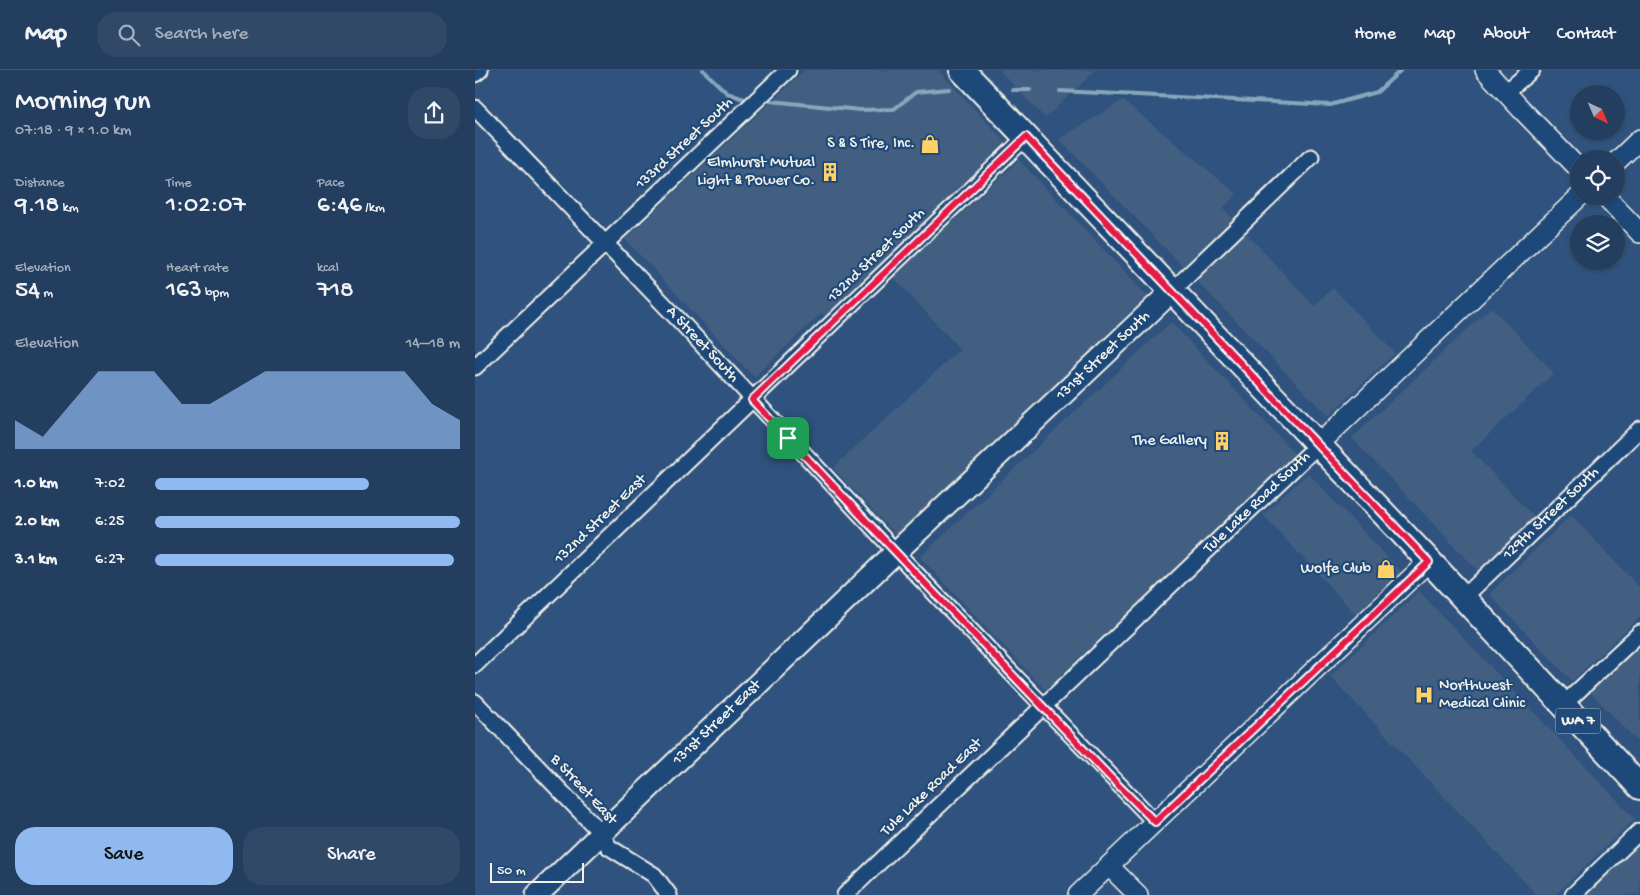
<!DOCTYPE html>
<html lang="en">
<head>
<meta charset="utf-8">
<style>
	body { margin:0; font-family:"Gochi Hand",sans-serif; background:#2f4967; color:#f1f3f6; height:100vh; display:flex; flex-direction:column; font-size:19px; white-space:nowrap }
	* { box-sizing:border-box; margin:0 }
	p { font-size:16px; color:#a3aebc }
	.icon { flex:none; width:28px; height:28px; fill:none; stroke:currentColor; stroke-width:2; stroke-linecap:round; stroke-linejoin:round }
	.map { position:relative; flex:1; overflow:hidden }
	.panel { display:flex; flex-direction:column; background:#233e5e; width:475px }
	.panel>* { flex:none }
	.needle { width:32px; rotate:136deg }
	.fabs { position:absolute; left:1095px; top:15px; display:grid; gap:10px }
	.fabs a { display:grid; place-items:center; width:55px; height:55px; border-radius:50%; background:#233e5e; box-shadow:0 1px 4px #0004,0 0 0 1px #405773; font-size:25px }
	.scale { position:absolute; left:15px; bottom:12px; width:94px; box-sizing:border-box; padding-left:5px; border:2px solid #f4f1e8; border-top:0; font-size:14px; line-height:18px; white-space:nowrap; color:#f4f1e8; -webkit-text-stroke:4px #1f4a7a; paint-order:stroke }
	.pin { position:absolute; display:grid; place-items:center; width:42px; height:42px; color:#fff; margin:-21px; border-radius:10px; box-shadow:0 2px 8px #0006 }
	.round { display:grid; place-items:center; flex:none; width:52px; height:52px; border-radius:20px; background:#2f4967 }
	.summary { display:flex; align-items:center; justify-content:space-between; height:85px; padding:0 15px }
	h1 { font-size:28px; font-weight:600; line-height:38px }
	.metrics { display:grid; grid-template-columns:repeat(3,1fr); gap:8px; height:85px; padding:5px 15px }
	.metrics div { display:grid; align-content:center }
	.metrics b { font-size:25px; font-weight:600 }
	.metrics small { font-size:14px; font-weight:400 }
	.metrics p { font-size:14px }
	.chart { height:140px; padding:10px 15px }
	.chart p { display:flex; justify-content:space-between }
	.chart svg { width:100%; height:90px; margin-top:5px; fill:#90b9f0; opacity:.7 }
	.action { display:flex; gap:10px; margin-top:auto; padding:10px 15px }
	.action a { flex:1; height:58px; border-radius:20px; background:#90b9f0; color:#111; font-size:20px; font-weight:600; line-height:58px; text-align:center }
	.action a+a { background:#2f4967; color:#f1f3f6 }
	ul { padding:0 15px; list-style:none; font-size:16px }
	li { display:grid; grid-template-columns:80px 60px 1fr; align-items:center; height:38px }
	li i { height:12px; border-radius:6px; background:#90b9f0 }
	header { display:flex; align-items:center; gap:30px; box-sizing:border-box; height:70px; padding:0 25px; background:#233e5e; border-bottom:1px solid #405773 }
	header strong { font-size:24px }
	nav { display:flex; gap:28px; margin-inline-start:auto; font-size:18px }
	.search { width:350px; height:45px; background:#2f4967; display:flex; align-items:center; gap:12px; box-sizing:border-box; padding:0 18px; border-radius:20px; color:#a3aebc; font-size:19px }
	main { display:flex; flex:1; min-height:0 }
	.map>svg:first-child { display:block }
	.built { fill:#425e82 }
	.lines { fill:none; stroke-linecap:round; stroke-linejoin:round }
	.stream { stroke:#89a7bc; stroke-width:4 }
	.minor-casing { stroke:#f4f1e8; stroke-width:19 }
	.tertiary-casing { stroke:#f4f1e8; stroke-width:22 }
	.secondary-casing { stroke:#f4f1e8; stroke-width:25 }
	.primary-casing { stroke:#f4f1e8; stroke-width:28 }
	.minor { stroke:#1f4a7a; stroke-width:15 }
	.tertiary { stroke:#1f4a7a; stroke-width:19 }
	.secondary { stroke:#1f4a7a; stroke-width:21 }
	.primary { stroke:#1f4a7a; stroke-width:24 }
	.route-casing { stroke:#fff; stroke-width:10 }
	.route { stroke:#e11d48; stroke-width:6 }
	.labels { text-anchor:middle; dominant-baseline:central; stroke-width:4.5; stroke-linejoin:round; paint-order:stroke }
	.shield { fill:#1f4a7a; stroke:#b4bfc7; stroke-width:1 }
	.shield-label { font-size:15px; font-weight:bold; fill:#f4f1e8 }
	.street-label { font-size:16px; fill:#f4f1e8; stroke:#1f4a7a }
	.poi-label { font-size:16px; fill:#f4f1e8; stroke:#1f4a7a; text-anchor:end }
</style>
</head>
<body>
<header>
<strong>Map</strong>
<div class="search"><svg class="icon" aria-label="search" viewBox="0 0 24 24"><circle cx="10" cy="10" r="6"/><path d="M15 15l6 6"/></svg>Search here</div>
<nav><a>Home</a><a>Map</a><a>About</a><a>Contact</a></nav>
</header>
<main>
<section class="panel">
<div class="summary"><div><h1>Morning run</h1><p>07:18 · 9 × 1.0 km</p></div><a class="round"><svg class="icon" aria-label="share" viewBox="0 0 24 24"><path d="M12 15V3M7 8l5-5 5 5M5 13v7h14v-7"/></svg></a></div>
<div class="metrics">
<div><p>Distance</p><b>9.18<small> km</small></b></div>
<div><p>Time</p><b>1:02:07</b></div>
<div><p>Pace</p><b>6:46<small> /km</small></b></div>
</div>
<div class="metrics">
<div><p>Elevation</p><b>54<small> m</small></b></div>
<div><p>Heart rate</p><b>163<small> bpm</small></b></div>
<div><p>kcal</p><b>718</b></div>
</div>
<div class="chart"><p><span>Elevation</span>14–18 m</p>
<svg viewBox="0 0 160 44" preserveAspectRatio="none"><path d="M0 44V30L10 38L20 22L30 6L40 6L50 6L60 22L70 22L80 14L90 6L100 6L110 6L120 6L130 6L140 6L150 22L160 30V44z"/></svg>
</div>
<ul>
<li><b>1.0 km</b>7:02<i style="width:70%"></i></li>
<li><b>2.0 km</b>6:25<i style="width:100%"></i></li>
<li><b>3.1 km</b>6:27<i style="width:98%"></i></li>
</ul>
<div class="action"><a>Save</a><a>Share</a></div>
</section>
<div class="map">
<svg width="1165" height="825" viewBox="0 0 1165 825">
	<rect width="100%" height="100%" fill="#2f537e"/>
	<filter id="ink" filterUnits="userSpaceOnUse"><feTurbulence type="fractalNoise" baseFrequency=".02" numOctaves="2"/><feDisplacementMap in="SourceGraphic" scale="10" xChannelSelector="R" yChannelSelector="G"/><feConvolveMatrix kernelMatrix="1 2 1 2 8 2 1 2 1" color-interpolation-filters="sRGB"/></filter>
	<g filter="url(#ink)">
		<path class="built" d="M330 0H463L530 72 470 134 352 247 347 243 279 307 150 169Z
			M524 0H621L570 48Z
			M648 30 762 124 748 138 839 236 858 218 920 283 853 346 584 69Z
			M544 90 674 228 421 465 358 398 485 279 418 207Z
			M1016 237 1079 303 996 381 1061 449 1004 502 877 368Z
			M696 252 821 385 570 620 445 487Z
			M833 403 931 507 886 550 788 445Z
			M1096 445 1165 518V547L1097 611 1014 524Z
			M944 521 1160 749 1080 825H1062L855 606Z
			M1165 574V674L1115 622Z
			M1165 773V825H1114L1112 823Z"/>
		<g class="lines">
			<path class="stream" d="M228 0 252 23 269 29
				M538 20H555
				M585 21 855 35 902 22 926 0
				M295 31 385 40 419 39 441 22 474 19"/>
			<g class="minor-casing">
				<g id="minor">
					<path d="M0 4 5 0"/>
					<path d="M1031 22 1057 0"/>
					<path id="s1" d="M0 38 204 250 447 510 680 752"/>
					<path d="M697 221 836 87"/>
					<path d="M0 297 313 0"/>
					<path id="s2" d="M988 528 1165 359"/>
					<path d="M0 595 551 67"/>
					<path d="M0 632 126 763 134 777 179 805 194 825"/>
					<path d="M1088 635 1165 563"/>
					<path id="s3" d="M370 825 843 375"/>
					<path d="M1098 825 1165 761"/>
				</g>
			</g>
			<g class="tertiary-casing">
				<path id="tertiary" d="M1010 0 1046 39 1104 99
					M1141 92 1165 69
					M1130 126 1165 163
					M843 375 1105 126
					M634 796 663 825
					M603 825 954 491"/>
			</g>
			<g class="secondary-casing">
				<g id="secondary">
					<path id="s4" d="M62 825 421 482 697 221"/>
				</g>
			</g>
			<g class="primary-casing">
				<path id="primary" d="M487 0 954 491 1165 717"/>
			</g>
			<use href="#minor" class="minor"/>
			<use href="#tertiary" class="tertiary"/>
			<use href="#secondary" class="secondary"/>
			<use href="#primary" class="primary"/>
		</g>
	</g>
	<g class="lines" filter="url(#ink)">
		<g class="route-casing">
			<path id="route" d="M551 67 954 492 680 752 634 706 447 510 277 330Z"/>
		</g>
		<use href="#route" class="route"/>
	</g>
	<defs>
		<g id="shop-bare" transform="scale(1.5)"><path d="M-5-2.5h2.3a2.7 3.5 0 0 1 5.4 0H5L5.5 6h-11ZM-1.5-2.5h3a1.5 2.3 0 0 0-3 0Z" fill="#ffd166" stroke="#1f4a7a" stroke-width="2.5" paint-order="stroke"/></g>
		<g id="building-bare" transform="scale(1.5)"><path d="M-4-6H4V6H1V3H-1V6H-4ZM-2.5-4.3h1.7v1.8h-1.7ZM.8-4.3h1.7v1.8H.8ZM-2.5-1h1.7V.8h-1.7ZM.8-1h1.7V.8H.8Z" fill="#ffd166" stroke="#1f4a7a" stroke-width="2.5" paint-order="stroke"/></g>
		<g id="hospital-bare" transform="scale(1.5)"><path d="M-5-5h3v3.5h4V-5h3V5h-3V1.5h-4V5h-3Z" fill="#ffd166" stroke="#1f4a7a" stroke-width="2.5" paint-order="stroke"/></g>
	</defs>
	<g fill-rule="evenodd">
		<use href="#shop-bare" x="455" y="74"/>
		<use href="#building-bare" x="355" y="102"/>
		<use href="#building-bare" x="747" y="371"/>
		<use href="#shop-bare" x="911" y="499"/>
		<use href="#hospital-bare" x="949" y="625"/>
	</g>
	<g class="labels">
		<rect class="shield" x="1080.5" y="638.5" width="45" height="25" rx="4"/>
		<g class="shield-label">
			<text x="1103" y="651">WA 7</text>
		</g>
		<g class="street-label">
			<text transform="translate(210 74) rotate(-43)">133rd Street South</text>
			<text transform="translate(402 186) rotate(-44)">132nd Street South</text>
			<text stroke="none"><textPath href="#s1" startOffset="328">A Street South</textPath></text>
			<text stroke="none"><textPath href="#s4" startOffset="782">131st Street South</textPath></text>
			<text stroke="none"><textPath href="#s3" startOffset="569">Tule Lake Road South</textPath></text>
			<text stroke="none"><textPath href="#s2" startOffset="122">129th Street South</textPath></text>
			<text transform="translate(126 450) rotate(-44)">132nd Street East</text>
			<text stroke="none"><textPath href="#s4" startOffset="249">131st Street East</textPath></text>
			<text transform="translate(457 718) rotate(-44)">Tule Lake Road East</text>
			<text transform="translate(108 720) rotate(47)">B Street East</text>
		</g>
		<g class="poi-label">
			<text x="440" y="74">S &amp; S Tire, Inc.</text>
			<text x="340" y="93">Elmhurst Mutual<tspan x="340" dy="18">Light &amp; Power Co.</tspan></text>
			<text x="732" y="371">The Gallery</text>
			<text x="896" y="499">Wolfe Club</text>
			<text x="964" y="616" text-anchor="start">Northwest<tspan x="964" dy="18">Medical Clinic</tspan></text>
		</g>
	</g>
</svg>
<div class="fabs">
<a><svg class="needle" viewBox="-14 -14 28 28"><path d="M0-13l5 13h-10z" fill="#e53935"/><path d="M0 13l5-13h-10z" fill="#a3aebc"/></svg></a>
<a><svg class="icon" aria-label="locate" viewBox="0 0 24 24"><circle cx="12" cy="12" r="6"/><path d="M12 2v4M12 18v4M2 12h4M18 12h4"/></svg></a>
<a><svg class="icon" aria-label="layers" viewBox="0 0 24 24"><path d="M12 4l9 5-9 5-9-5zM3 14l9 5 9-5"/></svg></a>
</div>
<div class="scale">50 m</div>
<div class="pin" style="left:313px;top:368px;background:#1e9e55"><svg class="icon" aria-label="arrive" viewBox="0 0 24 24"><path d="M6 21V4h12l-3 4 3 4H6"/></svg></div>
</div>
</main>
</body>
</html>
